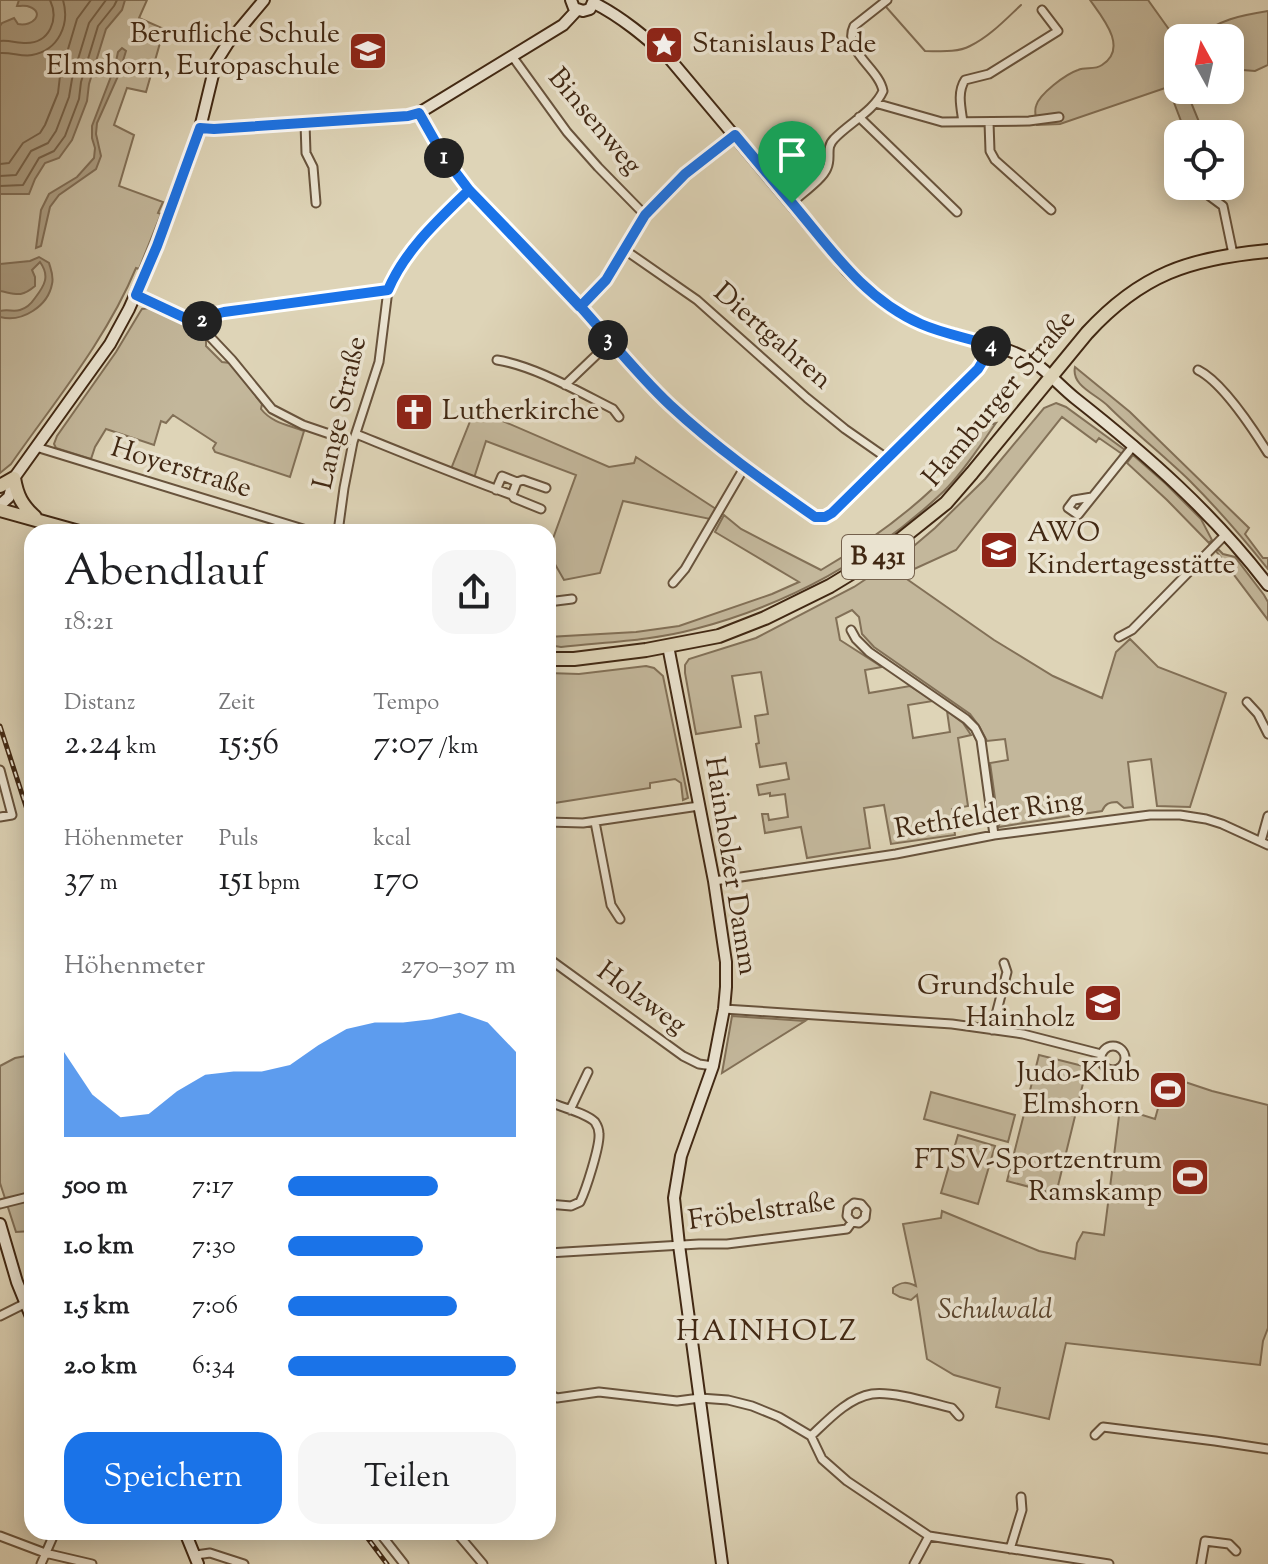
<!DOCTYPE html>
<html lang="de">
<head>
<meta charset="utf-8">
<style>
	body { margin:0; font-family:"Sorts Mill Goudy",serif; background:#f6f6f6; color:#202124; height:100vh; display:flex; flex-direction:column; font-size:30px; white-space:nowrap }
	* { box-sizing:border-box; margin:0 }
	p { font-size:26px; color:#757577 }
	.icon { flex:none; width:44px; height:44px; fill:none; stroke:currentColor; stroke-width:2; stroke-linecap:round; stroke-linejoin:round }
	.map { position:relative; flex:1; overflow:hidden }
	.side { position:absolute; left:24px; top:524px; width:532px; height:1016px; display:flex; flex-direction:column; background:#fff; border-radius:24px; box-shadow:0 4px 20px #0003 }
	.side>* { flex:none }
	.needle { width:52px; rotate:352deg }
	.fabs { position:absolute; left:1164px; top:24px; display:grid; gap:16px }
	.fabs a { display:grid; place-items:center; width:80px; height:80px; border-radius:16px; background:#fff; box-shadow:0 4px 20px #0003; font-size:40px }
	.pin { position:absolute; display:grid; place-items:center; width:68px; height:68px; color:#fff; margin:-82px -34px; border-radius:50% 50% 50% 0; rotate:-45deg; box-shadow:0 0 8px #0007 }
	.pin .icon { rotate:45deg }
	.km { position:absolute; width:40px; height:40px; margin:-20px; border-radius:50%; background:#222; color:#fff; font-size:22px; line-height:40px; text-align:center }
	.round { display:grid; place-items:center; flex:none; width:84px; height:84px; border-radius:24px; background:#f6f6f6 }
	.overview { display:flex; align-items:center; justify-content:space-between; height:136px; padding:0 40px }
	h1 { font-size:44px; font-weight:600; line-height:60px }
	.metrics { display:grid; grid-template-columns:repeat(3,1fr); gap:12px; height:136px; padding:8px 40px }
	.metrics div { display:grid; align-content:center }
	.metrics b { font-size:34px; font-weight:600 }
	.metrics small { font-size:22px; font-weight:400 }
	.metrics p { font-size:22px }
	.chart { height:224px; padding:16px 40px }
	.chart p { display:flex; justify-content:space-between }
	.chart svg { width:100%; height:144px; margin-top:8px; fill:#1a73e8; opacity:.7 }
	.button { display:flex; gap:16px; margin-top:auto; padding:16px 40px }
	.button a { flex:1; height:92px; border-radius:24px; background:#1a73e8; color:#fff; font-size:32px; font-weight:600; line-height:92px; text-align:center }
	.button a+a { background:#f6f6f6; color:#202124 }
	ul { padding:0 40px; list-style:none; font-size:26px }
	li { display:grid; grid-template-columns:128px 96px 1fr; align-items:center; height:60px }
	li i { height:20px; border-radius:10px; background:#1a73e8 }
	.map>svg:first-child { display:block }
	.green { fill:#c3b79b; stroke:#827057; stroke-width:2 }
	.water { fill:#a99a7f; stroke:#7f6c54; stroke-width:2 }
	.lines { fill:none; stroke-linecap:round; stroke-linejoin:round }
	.shore { stroke:#756149; stroke-width:2 }
	.stream { stroke:#7f6c54; stroke-width:2 }
	.street-casing { stroke:#68533c; stroke-width:11 }
	.secondary-casing { stroke:#412813; stroke-width:14 }
	.primary-casing { stroke:#412813; stroke-width:16 }
	.street { stroke:#eae3d0; stroke-width:7 }
	.secondary { stroke:#eae3d0; stroke-width:10 }
	.primary { stroke:#ded4b7; stroke-width:12 }
	.rail-casing { stroke:#412813; stroke-width:5 }
	.rail { stroke:#eae3d0; stroke-width:2; stroke-dasharray:6; stroke-linecap:butt }
	.route-casing { stroke:#fff; stroke-width:16 }
	.route { stroke:#1a73e8; stroke-width:10 }
	.labels { text-anchor:middle; dominant-baseline:central; stroke-width:7; stroke-linejoin:round; paint-order:stroke }
	.shield { fill:#eae3d0; stroke:#74604c; stroke-width:2 }
	.shield-label { font-size:26px; font-weight:bold; fill:#412813 }
	.poi-label { font-size:28px; fill:#412813; stroke:#eae3d0; text-anchor:end }
	.street-label { font-size:28px; fill:#412813; stroke:#eae3d0 }
	.park-label { font-size:28px; font-style:italic; fill:#5b452e; stroke:#eae3d0 }
	.neighbourhood-label { font-size:30px; letter-spacing:2px; fill:#412813; stroke:#eae3d0 }
</style>
</head>
<body>
<div class="map">
<svg width="1268" height="1564" viewBox="0 0 1268 1564">
	<rect width="100%" height="100%" fill="#ded4b7"/>
	<filter id="stains"><feTurbulence type="fractalNoise" baseFrequency=".0025" numOctaves="4"/><feColorMatrix values="0 0 0 0 .2 0 0 0 0 .09 0 0 0 0 .02 0 0 0 .5 -.17"/></filter>
	<radialGradient id="worn" r=".72"><stop offset=".6" stop-color="#630" stop-opacity="0"/><stop offset="1" stop-color="#630" stop-opacity=".3"/></radialGradient>
	<path class="green" d="M0 0H147L139 18 164 29 146 92 127 88 114 125 134 135 119 186 163 202 158 213 161 214 139 269 136 268C106 340 55 401 11 464L0 473Z
		M1090 0H1148L1178 42V90H1186L1204 134H1186L1168 87 1060 124 1037 125C1036 119 1034 112 1036 106 1039 94 1066 74 1078 70 1086 67 1095 70 1102 65 1129 48 1102 17 1090 0Z
		M1268 11V65L1255 71 1230 69V38H1197C1217 20 1242 15 1268 11Z
		M150 308 174 316 206 338V346L222 362 230 363 262 404 261 409C272 423 289 425 304 431L290 477 215 452 213 448 216 443 173 415 166 423 161 421 154 445 106 429 95 447 91 459 56 448 54 444 57 436 116 352 140 312 142 309Z
		M1075 367 1130 412 1249 528 1245 534 1263 558H1268V569C1243 538 1218 509 1190 481 1163 455 1134 432 1108 406 1096 394 1071 386 1075 367Z
		M1056 403 1066 407 1125 450 1122 454 1099 438 1096 442 1062 417 956 550 901 575 994 640 1053 676 1102 698 1116 652 1130 639 1158 667 1226 693 1190 807 1157 806 1151 759 1128 762 1133 807 1124 808 1117 802C1109 802 1105 804 1102 811L999 827 990 763 1008 760 1005 739 987 741 979 726 970 714 874 647 862 634 859 617 852 610 836 618 840 640 882 667 865 670 869 693 910 686 933 701 908 705 913 738 950 732 947 711 963 723 971 735 958 738 968 806 952 809 955 835 891 844 884 805 864 808 870 848 807 858 801 827 765 833 762 814H768L769 820 788 817 785 794 770 796V793L759 795 757 785 789 779 786 763 760 767 756 744 759 743 755 716 768 714 761 672 732 676 741 727 696 734 685 673V665L689 659 756 638 854 587 908 551 935 528 985 479 1044 408Z
		M475 409 609 467 634 463 636 457 716 509 710 519 623 501 600 573 564 580 548 552V543L551 544 576 475 486 441 474 478 451 469Z
		M996 423C979 447 964 471 944 491 874 558 787 605 695 629 651 641 605 642 561 647L548 645V637L636 632 679 626 772 594 799 582 715 532 724 515 741 529 821 570C871 541 920 505 959 462 968 451 976 438 984 426Z
		M1133 455 1166 484 1201 519 1212 540 1209 543 1167 500 1127 463Z
		M1219 550 1223 554 1235 557 1264 595 1268 602V620L1216 551Z
		M646 666 654 668 663 676 688 798 683 800 681 783 675 779 650 783V788L548 804V673L579 674Z
		M732 1016 805 1021 722 1073Z
		M32 1055V1231L16 1232 0 1183V1066L15 1058Z
		M1039 1055 1087 1067 1056 1194 1007 1181Z
		M1167 1076 1212 1091 1268 1105V1328L1263 1341 1260 1365 1066 1343 1049 1419 996 1407 1000 1388 954 1375 927 1359 917 1295 911 1300 900 1297 893 1293V1288C902 1281 907 1282 916 1286L903 1224 941 1218 942 1211 1039 1251 1075 1259 1077 1243 1083 1232 1104 1235 1120 1108 1155 1119Z
		M931 1092 1015 1115 1008 1142 924 1119Z
		M958 1135 995 1146 978 1204 941 1193Z"/>
	<path class="water" d="M19 0H125L122 10 106 29 89 84 87 101 72 140 59 158 45 163 35 179 29 194H0V26L2 23 14 18 18 24C33 27 45 13 30 7 26 5 21 6 17 6Z
		M122 48 126 51 119 74 97 123 96 134 101 156 96 169 59 195 50 207 41 246 36 248 41 210 49 194 77 177 94 158 95 148 92 138V126L115 66 118 52Z
		M39 257 49 263C51 270 54 276 52 284 48 306 22 323 0 317V311C8 309 13 312 20 310 27 308 31 304 35 298 45 285 50 276 40 262L32 270 35 277V286C21 298 16 294 0 291V264L30 261Z"/>
	<g class="lines">
		<path class="shore" d="M0 41C9 40 17 43 26 43 50 43 59 19 50 0
			M0 53C11 52 22 57 32 55 59 50 70 24 63 0
			M0 164 9 163 23 143 40 133 45 125 58 93 60 76 77 19 91 0
			M0 176 16 175 31 151 48 143 56 131 69 97 72 79 89 23 106 0
			M0 186 23 185 39 158 54 151 65 136 79 99 81 82 98 26 114 6 117 0"/>
		<path class="stream" d="M880 0 925 51C939 51 957 53 970 46 989 37 1005 20 1021 5"/>
		<g class="street-casing">
			<path id="street" d="M512 56 567 132 598 167 645 215
				M875 103 942 122 1029 121 1059 117
				M419 113 444 157 469 190 580 307 610 342 669 404 744 468 815 517H825L832 513 978 369 992 346
				M859 117 957 212
				M963 122C961 108 957 92 965 80L989 74 1058 31 1042 10
				M989 122 990 151 995 160 1051 210
				M305 123 306 153 313 167 316 203
				M1175 164 1178 165
				M1196 186 1223 206 1233 254
				M792 203C801 194 823 179 827 168 832 157 825 148 834 139 849 123 874 111 883 91 879 68 842 51 854 26L887 0
				M625 250 697 300 807 398 845 429 888 459
				M136 295 198 324 232 360 272 409 303 425 353 442
				M580 307 606 280 645 215 685 174 735 135
				M198 324 208 316 224 312 388 290
				M497 360C535 366 579 392 613 409L619 417
				M1198 370C1222 382 1253 429 1268 453
				M565 385 610 342
				M356 434C408 455 459 476 512 495L517 482 502 476 496 490
				M36 447 313 532
				M517 482 523 480 546 488
				M512 495 514 498 541 509
				M1092 497 1074 500 1068 508 1078 515 1134 445
				M338 532 344 488 353 442 379 362 388 290 395 274 408 255 469 190
				M673 583 685 569 744 468
				M548 602 572 599
				M851 630 856 639 869 652 966 719 975 728 981 740 994 835
				M1119 637 1132 630 1226 534
				M1247 702 1258 714 1268 734
				M0 770 12 815 0 817
				M548 822 583 823 699 806
				M595 822 611 905 620 919
				M1261 841 1268 816
				M714 881 896 854 994 835 1150 815H1180L1206 819 1222 824 1268 845
				M548 958 683 1056 699 1064 713 1066
				M724 1009 952 1024 1023 1034 1101 1054
				M992 1030 1007 972 1004 963
				M1101 1058a12 12 0 1 1 24 0a12 12 0 1 1-24 0Z
				M548 1101C561 1108 585 1112 595 1122 597 1125 599 1130 599 1134 600 1146 586 1190 580 1202L571 1206 548 1204
				M570 1110 588 1072
				M0 1204 32 1196
				M548 1253 699 1244H727L847 1229 852 1222 859 1223 865 1218 866 1210 861 1204 854 1203 848 1208 847 1216 852 1222
				M0 1316 32 1300
				M548 1393 557 1398 599 1392 677 1401 700 1398 728 1400 752 1406 779 1417 811 1436 822 1459 847 1481 929 1536 1109 1564
				M1095 1435 1103 1427 1215 1441 1268 1449
				M811 1436C828 1420 848 1398 872 1394 893 1391 931 1403 952 1408L959 1416
				M379 1532 404 1564
				M456 1532 483 1564
				M0 1536 45 1553 92 1564
				M1010 1549 1022 1510 1021 1497
				M196 1555 210 1553 244 1564
				M41 1564 55 1532
				M914 1564 929 1536
				M1201 1564 1205 1541 1229 1544 1236 1551"/>
		</g>
		<g class="secondary-casing">
			<path id="secondary" d="M571 0 574 8 583 11 590 9 594 0
				M594 3C622 17 646 38 669 58L847 270C870 293 894 314 926 326 961 339 1002 343 1035 363 1048 372 1063 389 1076 399 1147 455 1213 513 1268 585
				M200 128 214 129 408 116 419 113 563 25 577 10
				M0 505 9 497 14 478 110 344 129 309 157 246 187 165 200 128 216 62 228 43 264 0
				M668 646 714 881 726 962V987L724 1009 713 1066 681 1156 674 1198 679 1245 722 1564
				M0 1224 17 1282 32 1319
				M185 1532 198 1564"/>
		</g>
		<g class="primary-casing">
			<path id="primary" d="M0 486 14 478C17 496 22 505 35 517
				M0 510 79 532
				M548 659H574L646 650 719 636 765 618 830 586 881 555 946 503 972 473 1087 333C1141 274 1190 258 1268 251"/>
		</g>
		<use href="#street" class="street"/>
		<use href="#secondary" class="secondary"/>
		<use href="#primary" class="primary"/>
		<g class="rail-casing">
			<path id="rail" d="M0 726 32 825
				M363 1532 387 1564"/>
		</g>
		<use href="#rail" class="rail"/>
	</g>
	<g class="lines">
		<g class="route-casing">
			<path id="route" d="M792 203 735 135 685 174 645 215 606 280 580 307 469 190 444 157 419 113 408 116 214 129 200 128 157 246 136 295 198 324 208 316 224 312 388 290C405 250 438 220 469 190 506 228 543 266 579 305 609 338 637 374 670 405 715 447 765 482 815 517H825L832 513 978 369 992 346C969 338 944 334 921 324 864 299 830 248 792 203"/>
		</g>
		<use href="#route" class="route"/>
	</g>
	<defs>
		<g id="sight-square" transform="scale(2)"><rect x="-9" y="-9" width="18" height="18" rx="4" fill="#8f2418" stroke="#eae3d0"/><path d="M0-6L1.8-2.2L6-1.7L2.9 1.2L3.7 5.4L0 3.3L-3.7 5.4L-2.9 1.2L-6-1.7L-1.8-2.2Z" fill="#fff"/></g>
		<g id="school-square" transform="scale(2)"><rect x="-9" y="-9" width="18" height="18" rx="4" fill="#8f2418" stroke="#eae3d0"/><path d="M0-5L7-2L0 1L-7-2ZM-4 1L0 2.5L4 1V4Q0 6-4 4Z" fill="#fff"/></g>
		<g id="church-square" transform="scale(2)"><rect x="-9" y="-9" width="18" height="18" rx="4" fill="#8f2418" stroke="#eae3d0"/><path d="M-1.2-6h2.4v3.5h3.3v2.4h-3.3V6h-2.4V-.1h-3.3v-2.4h3.3Z" fill="#fff"/></g>
		<g id="stadium-square" transform="scale(2)"><rect x="-9" y="-9" width="18" height="18" rx="4" fill="#8f2418" stroke="#eae3d0"/><path d="M0-5a6.5 5 0 1 0 0 10a6.5 5 0 1 0 0-10ZM-3.5-1.8h7v3.6h-7Z" fill="#fff"/></g>
	</defs>
	<g fill-rule="evenodd">
		<use href="#sight-square" x="664" y="45"/>
		<use href="#school-square" x="368" y="51"/>
		<use href="#church-square" x="414" y="412"/>
		<use href="#school-square" x="999" y="550"/>
		<use href="#school-square" x="1103" y="1003"/>
		<use href="#stadium-square" x="1168" y="1090"/>
		<use href="#stadium-square" x="1190" y="1177"/>
	</g>
	<g class="labels">
		<rect class="shield" x="842" y="535" width="72" height="44" rx="6"/>
		<g class="shield-label">
			<text x="878" y="557">B 431</text>
		</g>
		<g class="poi-label">
			<text x="340" y="35">Berufliche Schule<tspan x="340" dy="32">Elmshorn, Europaschule</tspan></text>
			<text x="692" y="45" text-anchor="start">Stanislaus Pade</text>
			<text x="442" y="412" text-anchor="start">Lutherkirche</text>
			<text x="1027" y="534" text-anchor="start">AWO<tspan x="1027" dy="32">Kindertagesstätte</tspan></text>
			<text x="1075" y="987">Grundschule<tspan x="1075" dy="32">Hainholz</tspan></text>
			<text x="1140" y="1074">Judo-Klub<tspan x="1140" dy="32">Elmshorn</tspan></text>
			<text x="1162" y="1161">FTSV-Sportzentrum<tspan x="1162" dy="32">Ramskamp</tspan></text>
		</g>
		<g class="street-label">
			<text transform="translate(594 122) rotate(50)">Binsenweg</text>
			<text transform="translate(772 337) rotate(41)">Diertgahren</text>
			<text transform="translate(1000 399) rotate(-50)">Hamburger Straße</text>
			<text transform="translate(341 413) rotate(-77)">Lange Straße</text>
			<text transform="translate(181 469) rotate(17)">Hoyerstraße</text>
			<text transform="translate(989 816) rotate(-9)">Rethfelder Ring</text>
			<text transform="translate(730 866) rotate(81)">Hainholzer Damm</text>
			<text transform="translate(641 999) rotate(36)">Holzweg</text>
			<text transform="translate(762 1212) rotate(-8)">Fröbelstraße</text>
		</g>
		<g class="park-label">
			<text x="995" y="1311">Schulwald</text>
		</g>
		<g class="neighbourhood-label">
			<text x="767" y="1332">HAINHOLZ</text>
		</g>
	</g>
	<rect width="100%" height="100%" filter="url(#stains)"/>
	<rect width="100%" height="100%" fill="url(#worn)"/>
</svg>
<div class="fabs">
<a><svg class="needle" viewBox="-14 -14 28 28"><path d="M0-13l5 13h-10z" fill="#e53935"/><path d="M0 13l5-13h-10z" fill="#757577"/></svg></a>
<a><svg class="icon" aria-label="locate" viewBox="0 0 24 24"><circle cx="12" cy="12" r="6"/><path d="M12 2v4M12 18v4M2 12h4M18 12h4"/></svg></a>
</div>
<div class="pin" style="left:792px;top:203px;background:#1e9e55"><svg class="icon" aria-label="arrive" viewBox="0 0 24 24"><path d="M6 21V4h12l-3 4 3 4H6"/></svg></div>
<b class="km" style="left:444px;top:158px">1</b>
<b class="km" style="left:202px;top:321px">2</b>
<b class="km" style="left:608px;top:340px">3</b>
<b class="km" style="left:991px;top:346px">4</b>
<section class="side">
<div class="overview"><div><h1>Abendlauf</h1><p>18:21</p></div><a class="round"><svg class="icon" aria-label="share" viewBox="0 0 24 24"><path d="M12 15V3M7 8l5-5 5 5M5 13v7h14v-7"/></svg></a></div>
<div class="metrics">
<div><p>Distanz</p><b>2.24<small> km</small></b></div>
<div><p>Zeit</p><b>15:56</b></div>
<div><p>Tempo</p><b>7:07<small> /km</small></b></div>
</div>
<div class="metrics">
<div><p>Höhenmeter</p><b>37<small> m</small></b></div>
<div><p>Puls</p><b>151<small> bpm</small></b></div>
<div><p>kcal</p><b>170</b></div>
</div>
<div class="chart"><p><span>Höhenmeter</span>270–307 m</p>
<svg viewBox="0 0 160 44" preserveAspectRatio="none"><path d="M0 44V18L10 31L20 38L30 37L40 30L50 25L60 24L70 24L80 22L90 16L100 11L110 9L120 9L130 8L140 6L150 9L160 18V44z"/></svg>
</div>
<ul>
<li><b>500 m</b>7:17<i style="width:66%"></i></li>
<li><b>1.0 km</b>7:30<i style="width:59%"></i></li>
<li><b>1.5 km</b>7:06<i style="width:74%"></i></li>
<li><b>2.0 km</b>6:34<i style="width:100%"></i></li>
</ul>
<div class="button"><a>Speichern</a><a>Teilen</a></div>
</section>
</div>
</body>
</html>
